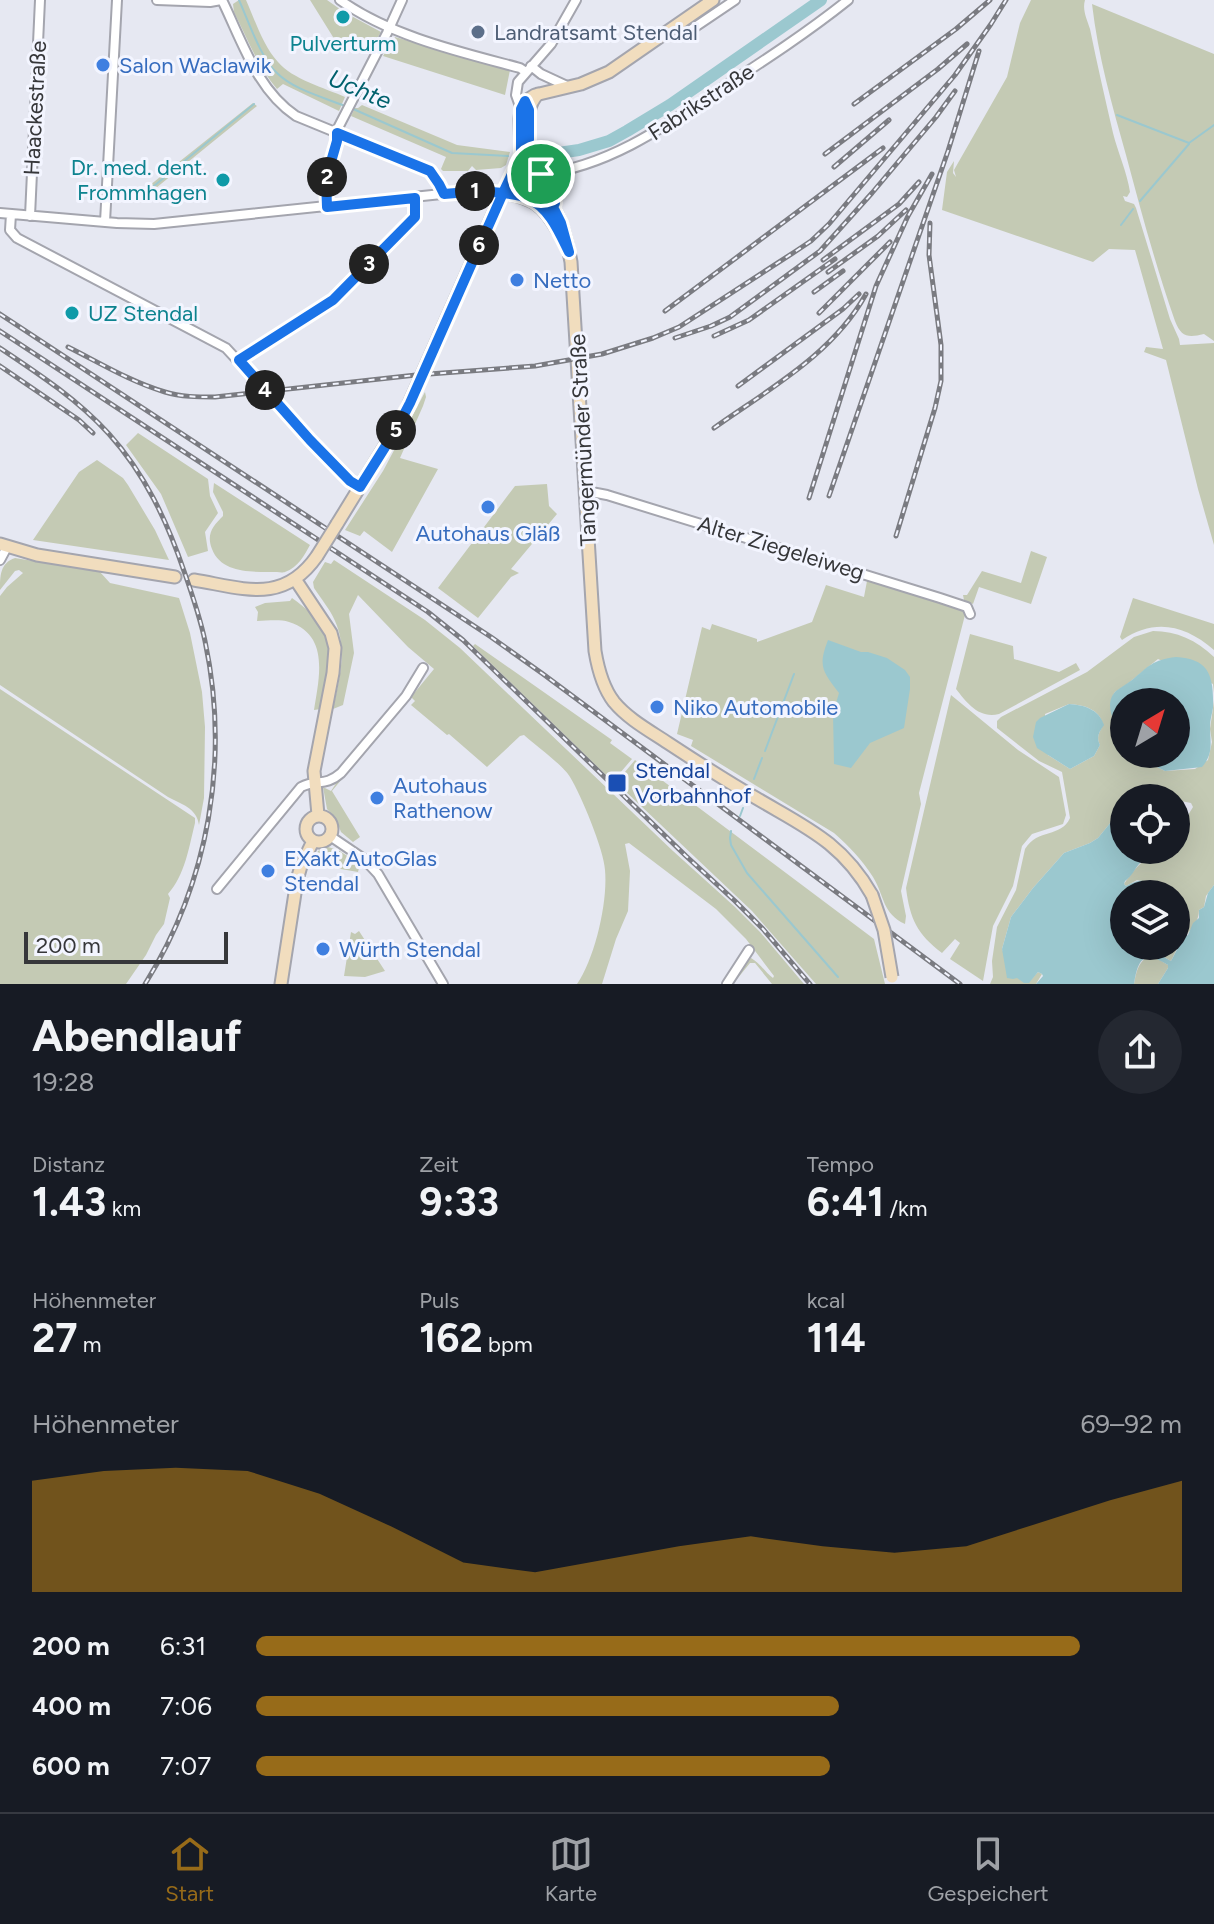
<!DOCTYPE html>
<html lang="de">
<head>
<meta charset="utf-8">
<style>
	body { margin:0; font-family:Figtree,sans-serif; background:#242831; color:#f1f3f6; height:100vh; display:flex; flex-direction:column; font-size:30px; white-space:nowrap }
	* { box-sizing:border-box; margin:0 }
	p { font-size:26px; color:#9ea1a6 }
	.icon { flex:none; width:44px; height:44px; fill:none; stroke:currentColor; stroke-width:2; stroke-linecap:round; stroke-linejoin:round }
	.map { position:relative; height:984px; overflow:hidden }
	.sheet { display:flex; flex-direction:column; background:#171b24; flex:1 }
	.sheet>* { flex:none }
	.needle { width:52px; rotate:38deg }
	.controls { position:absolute; left:1110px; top:688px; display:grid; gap:16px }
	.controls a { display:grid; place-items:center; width:80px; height:80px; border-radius:50%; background:#171b24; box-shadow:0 8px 32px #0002; font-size:40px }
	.scale { position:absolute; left:24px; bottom:20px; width:204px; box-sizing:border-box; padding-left:8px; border:4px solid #36373a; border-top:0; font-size:22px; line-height:28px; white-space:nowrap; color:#36373a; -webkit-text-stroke:6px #f3f5ff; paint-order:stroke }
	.pin { position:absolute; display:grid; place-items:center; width:68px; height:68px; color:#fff; margin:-34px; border:4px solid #fff; border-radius:50%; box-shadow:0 2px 8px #0007 }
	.km { position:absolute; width:40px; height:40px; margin:-20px; border-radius:50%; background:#222; color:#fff; font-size:22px; line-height:40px; text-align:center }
	.round { display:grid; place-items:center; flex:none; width:84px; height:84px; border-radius:42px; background:#242831 }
	.headline { display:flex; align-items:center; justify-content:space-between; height:136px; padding:0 32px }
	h1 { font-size:44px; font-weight:700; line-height:60px }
	.stats { display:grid; grid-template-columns:repeat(3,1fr); gap:12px; height:136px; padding:8px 32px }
	.stats div { display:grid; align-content:center }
	.stats b { font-size:40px; font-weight:700 }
	.stats small { font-size:22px; font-weight:400 }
	.stats p { font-size:22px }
	.chart { height:224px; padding:16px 32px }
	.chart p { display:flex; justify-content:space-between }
	.chart svg { width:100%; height:144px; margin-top:8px; fill:#976b19; opacity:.7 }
	ul { padding:0 32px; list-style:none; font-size:26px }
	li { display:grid; grid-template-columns:128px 96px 1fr; align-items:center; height:60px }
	li i { height:20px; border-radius:10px; background:#976b19 }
	.dock { display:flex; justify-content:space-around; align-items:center; height:112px; border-top:2px solid #363941; background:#171b24; font-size:22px; color:#9ea1a6 }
	.dock a { display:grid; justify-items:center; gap:4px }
	.dock .selected { color:#976b19 }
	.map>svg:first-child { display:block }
	.green { fill:#c4cab4; fill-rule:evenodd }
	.water { fill:#9bc8cf }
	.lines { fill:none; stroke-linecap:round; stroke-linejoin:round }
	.stream { stroke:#9bc8cf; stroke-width:2 }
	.river { stroke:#9bc8cf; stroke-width:12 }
	.minor-casing { stroke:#a4a5ae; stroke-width:12 }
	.secondary-casing { stroke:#a4a5ae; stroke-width:15 }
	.minor { stroke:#fff; stroke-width:8 }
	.secondary { stroke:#f1ddbe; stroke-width:11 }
	.rail-casing { stroke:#7a7b81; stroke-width:5 }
	.rail { stroke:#f3f5ff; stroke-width:2; stroke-dasharray:6; stroke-linecap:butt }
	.secondary-bridge-casing { stroke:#a4a5ae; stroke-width:15; stroke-linecap:butt }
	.secondary-bridge { stroke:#f1ddbe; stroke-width:11 }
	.route-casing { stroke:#fff; stroke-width:16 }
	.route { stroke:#1a73e8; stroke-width:10 }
	.culture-dot { fill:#0f9aa8; stroke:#f3f5ff; stroke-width:3 }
	.service-dot { fill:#5c6f8a; stroke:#f3f5ff; stroke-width:3 }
	.shop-dot { fill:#3f7fe0; stroke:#f3f5ff; stroke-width:3 }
	.transit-dot { fill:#1a4fb4; stroke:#f3f5ff; stroke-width:3 }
	.labels { text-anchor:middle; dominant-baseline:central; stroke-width:6; stroke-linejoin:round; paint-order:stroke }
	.service-label { font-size:22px; fill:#4e5e75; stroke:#f3f5ff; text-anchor:start }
	.culture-label { font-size:22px; fill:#0d838f; stroke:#f3f5ff }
	.shop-label { font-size:22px; fill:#366cbe; stroke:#f3f5ff; text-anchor:start }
	.street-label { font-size:22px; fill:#36373a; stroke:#f3f5ff }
	.transit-label { font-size:22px; fill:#164399; stroke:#f3f5ff; text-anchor:start }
	.water-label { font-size:24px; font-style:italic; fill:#00616d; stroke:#f3f5ff }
</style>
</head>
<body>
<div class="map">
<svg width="1214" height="984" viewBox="0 0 1214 984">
	<rect width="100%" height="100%" fill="#e6e8f2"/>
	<path class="green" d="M239 0H246C255 20 263 46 278 62 292 79 325 88 345 97L339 111 283 84 277 89C258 67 247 38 234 12L233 4Z
		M310 0H327L344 12 381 32 369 52 341 39 338 45Z
		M1031 0H1085C1082 10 1087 19 1090 29 1097 64 1105 98 1113 133 1118 153 1127 172 1130 192L1127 197 1123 196 1125 201 1134 204 1136 208 1170 319 1179 339 1180 345 1214 343V545L1198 489 1166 360 1144 352 1146 347 1163 349 1135 250 1109 249 1093 262 942 210 947 172 954 161 953 173 956 177 954 170 1007 77 1020 23Z
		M1092 4 1214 54V341L1204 334C1188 338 1181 337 1175 321 1156 267 1141 211 1126 155 1112 105 1098 56 1092 4Z
		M395 37 510 70 505 95 383 56Z
		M253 103 257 106 140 201H136L134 200 135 197Z
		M362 105 457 145 510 152 506 165 501 168 476 170 472 166 468 171H443L441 169 446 157 351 116 355 108H358Z
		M425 392 426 397 423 406 400 458 438 469 392 552 364 531 360 536 345 530 383 471Z
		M138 433 208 479 210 496 218 513 205 532 208 551 188 557 161 494 126 445Z
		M97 460 123 478 128 485 155 530 169 560 33 540 79 472Z
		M214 483 310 545C305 554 298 568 285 572 283 573 276 572 273 572 251 572 221 573 212 549 206 534 213 526 223 516V512L213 492Z
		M547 484 549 506 557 514 511 569 519 573 511 577 478 618 438 588 515 486Z
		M1031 551 1047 557 1031 604 979 587 973 604 964 600 963 595H967L982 571 1021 583Z
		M15 558 100 572 110 583 179 598 190 633 202 692 205 727 204 798 199 825C197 808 181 804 168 797L0 685V596L7 587 23 573 19 570 15 571 0 590C0 576 0 563 15 558Z
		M334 560 425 620 460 648 673 851 735 907 760 932 804 984H772L755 963H750L733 984 743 965 751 958C760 963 765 972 773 978L774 976 746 939 716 909 629 843 625 844 630 871 628 911 616 939 602 984H577C595 958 608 902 605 870 604 850 581 795 570 777 563 765 536 746 524 735L520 736 487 767 449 734 447 735 411 705 415 701 411 697 434 669 408 647 358 595 349 614 354 653 343 705 333 709C339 680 348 650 335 621 330 609 321 599 314 588L313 582 325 562 331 564Z
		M839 571 966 609 967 615H965L919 793 921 804 901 891 906 916 905 924C882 913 885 897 873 877 862 860 849 846 834 833L691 746 693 740 677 734 702 627 710 630 712 624 757 639V642L812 622 826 585 864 597 867 581 837 572Z
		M292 598C341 632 331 658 321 709L314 710C319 678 330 635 289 622 279 619 267 621 257 621L258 612 255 607 265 603 290 601Z
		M1133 598 1214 624V650C1185 625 1155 618 1122 640L1120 637Z
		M1153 631C1177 631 1196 640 1214 657V693L1213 684 1158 659 1126 685 1115 692 1112 697V718L1124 736V754H1144L1155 766 1165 771 1195 769 1208 760 1212 742 1210 729 1214 701V885L1206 896 1204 907 1199 910C1199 922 1191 929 1184 938 1178 944 1175 954 1171 961L1155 952 1156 946H1176V894H1150L1149 892 1151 883 1137 880 1126 886 1124 884C1138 864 1150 850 1176 850V835L1193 807 1191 803 1176 800V798H1124V809L1120 811 1098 838 1090 843 1064 853 1033 888 1011 917 1002 949C1008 962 1013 980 1028 983L1038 972 1042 974 1036 984H990L993 977 992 961 997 927 1016 890 1025 849C1038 828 1061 838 1070 818L1062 772 1039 761 997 728V721L1001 717 1087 672 1134 637ZM1069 704C1084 705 1100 709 1103 725 1099 733 1096 737 1100 745L1094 756 1070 769 1048 755 1045 714Z
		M970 634 1013 646 1014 659 1059 672 1076 663 1080 670 999 714C979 719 967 703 956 689Z
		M475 644 612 740 610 743 632 759 614 780 607 776 473 646Z
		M0 689 195 818V823C189 847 185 875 168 894L170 898 164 924 156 935 146 955 126 984H0Z
		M951 695 1018 750 1059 777 1066 815 1063 824 1032 834 1022 846 1013 886 993 926 983 981 950 959 960 943 955 939 942 953C917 934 910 919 906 888Z
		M360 755 361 756 332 791 360 837 353 842 341 832 336 819 327 809 323 787 331 791 337 782 335 780Z
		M635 760 874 939 885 984H816L752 911 623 789 626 786 619 779Z
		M328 847 338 850 360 864 358 872 312 864 318 851Z
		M359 931 385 971 365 977 344 976 351 932 355 934Z
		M1148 956H1153L1168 965V968L1158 984H1134C1136 972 1138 963 1148 956Z"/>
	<path class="water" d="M828 640 861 652H868L887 658 905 670 910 677V689L904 728 870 743 851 768 834 764 833 713 839 693C822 671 818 666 828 640Z
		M1176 657C1209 659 1214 675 1213 708 1212 714 1210 720 1210 726 1210 743 1214 753 1202 767L1165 771 1155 766 1144 754H1176V702H1124V736C1114 726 1103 703 1116 691 1121 687 1127 684 1132 680 1149 666 1152 660 1176 657Z
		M1069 704C1084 705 1099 709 1104 725 1099 732 1096 737 1100 745L1094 756 1070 769 1037 748 1033 737 1036 722 1040 718Z
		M1124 809V850H1165C1155 854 1147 856 1139 864 1134 870 1132 876 1125 881L1124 884 1126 886C1136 881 1141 879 1152 883L1149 892 1150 894H1124V946H1156L1155 952 1171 961 1183 938 1188 935 1193 923 1199 918V910L1204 907 1208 893 1214 885V984H1158L1168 968V965C1144 950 1138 958 1134 984H1036L1043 976 1042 974 1038 972 1029 983H1024L1017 978 1013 979 1007 978 1002 949 1011 917 1033 888 1064 853 1090 843 1098 838 1120 811Z"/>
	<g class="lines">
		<path class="stream" d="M239 0C248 20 261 59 277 73 294 90 323 97 345 106
			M351 108 452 153 508 156
			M1117 115 1189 143 1214 125
			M138 199 254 104
			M1140 201 1189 144
			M1121 225 1133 209
			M765 751 794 674
			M754 779 762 758
			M740 816 743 808
			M731 831 730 838 731 845 747 873 838 977"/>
		<path class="river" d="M538 156 579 150 609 141 627 131 670 105 821 0"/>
		<g class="minor-casing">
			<path id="minor" d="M157 0 210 2 221 0
				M222 0C242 41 257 90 296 116L430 171 439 184 444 194
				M340 0C390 36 460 52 520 68L526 72
				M674 28 683 32 689 31 735 0
				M531 66 541 74 569 87
				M521 109 516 95 518 82 551 44 576 0
				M541 174C608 167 667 125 722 88 765 60 808 32 848 0
				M327 207 326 179 337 141 338 128 387 33 402 0
				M0 213 117 223 154 224 461 192 487 191 503 193
				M11 214 10 230 17 238 226 348 329 459 350 481 360 487
				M30 216 40 0
				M105 222 117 0
				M239 360 333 300 413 219 416 214 415 198
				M586 491 607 495 940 598 967 607 970 614
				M0 560 7 547
				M330 836 364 859 378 874 443 984
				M217 889 301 787C317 779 325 787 341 773L406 696 423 668
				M727 984 749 950"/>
		</g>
		<g class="secondary-casing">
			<path id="secondary" d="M530 155 554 197 555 203 553 206
				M510 187C547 157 514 118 538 94
				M503 193C509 191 515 188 521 188 557 188 566 236 571 262L595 651C598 669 603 688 614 702 628 719 650 731 668 743 697 762 726 781 756 798 805 827 842 842 872 895
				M504 193C533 198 543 205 558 231
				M337 524 404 415 498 203 517 166 521 155 520 119 521 109 524 102 535 95 581 84 609 72 713 0
				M0 544 37 555 175 577
				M295 579 331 633 335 648 333 673 314 771 318 815
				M194 580C243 588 283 605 317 556
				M306 829a13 13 0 1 1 26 0a13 13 0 1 1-26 0Z
				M281 984 297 880 301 866 313 841"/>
		</g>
		<use href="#minor" class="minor"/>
		<use href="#secondary" class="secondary"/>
		<g class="rail-casing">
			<path id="rail" d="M854 104 956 29 990 0
				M825 154 938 69 967 44
				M834 167 889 120
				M823 260 899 204 919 182
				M828 272 878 236 906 210
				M814 292 843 271
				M665 311 883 148
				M819 313 890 242
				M0 314 491 637 543 674 960 984
				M0 331 428 612 463 640 686 856 735 901 763 929 810 984
				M714 336 749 320 835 259
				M675 338 711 326 730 317 820 251 872 193 936 117 955 91
				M68 347C100 363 131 382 165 392 181 397 198 397 215 397L416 375 535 366 602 354 653 338 679 327 796 251 811 241 829 224 955 75 991 24 1006 0
				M0 348C39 374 77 399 109 434 145 474 167 521 184 571 192 594 200 617 205 641 230 759 209 882 145 984
				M0 366 79 420 93 433
				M738 386 843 309 859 294
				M714 428C769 389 833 354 866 294
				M829 496 948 151 979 51
				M809 498 876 286 908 216 932 174
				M896 536 935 408 941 381V345L929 255 930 223"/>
		</g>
		<use href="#rail" class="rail"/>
		<g class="secondary-bridge-casing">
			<path id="secondary-bridge" d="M317 556 337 524
				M872 895 884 930 892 977"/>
		</g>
		<use href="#secondary-bridge" class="secondary-bridge"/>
	</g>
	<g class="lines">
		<g class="route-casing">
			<path id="route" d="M541 174 529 154V110L525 101 521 109V155L503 193 480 191 444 194 439 184 430 171 337 133V141L326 179 327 207 415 198V217L333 300 239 360 310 440 350 481 360 487 397 428 410 403 503 193C512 194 521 195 529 199 549 207 560 234 569 252L561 223 553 207 555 203 554 197 541 174"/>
		</g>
		<use href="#route" class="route"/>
	</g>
	<g class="culture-dot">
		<circle cx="343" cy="17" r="8"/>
		<circle cx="223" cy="180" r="8"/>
		<circle cx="72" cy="313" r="8"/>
	</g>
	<circle class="service-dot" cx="478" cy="32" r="8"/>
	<g class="shop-dot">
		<circle cx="103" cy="65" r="8"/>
		<circle cx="517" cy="280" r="8"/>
		<circle cx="488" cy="507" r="8"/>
		<circle cx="657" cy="707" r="8"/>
		<circle cx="377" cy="798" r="8"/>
		<circle cx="268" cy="871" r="8"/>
		<circle cx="323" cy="949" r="8"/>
	</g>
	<rect class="transit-dot" x="607" y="773" width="20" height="20" rx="4"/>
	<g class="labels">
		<g class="service-label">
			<text x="494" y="32">Landratsamt Stendal</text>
		</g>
		<g class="culture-label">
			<text x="343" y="43">Pulverturm</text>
			<text x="207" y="167" text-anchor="end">Dr. med. dent.<tspan x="207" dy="25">Frommhagen</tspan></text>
			<text x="88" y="313" text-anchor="start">UZ Stendal</text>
		</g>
		<g class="shop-label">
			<text x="119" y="65">Salon Waclawik</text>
			<text x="533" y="280">Netto</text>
			<text x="488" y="533" text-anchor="middle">Autohaus Gläß</text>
			<text x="673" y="707">Niko Automobile</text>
			<text x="393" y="785">Autohaus<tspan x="393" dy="25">Rathenow</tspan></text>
			<text x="284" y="858">EXakt AutoGlas<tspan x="284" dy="25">Stendal</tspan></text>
			<text x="339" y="949">Würth Stendal</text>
		</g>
		<g class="street-label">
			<text transform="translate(701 102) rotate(-33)">Fabrikstraße</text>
			<text transform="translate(35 108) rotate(-87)">Haackestraße</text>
			<text transform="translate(583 440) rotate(-93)">Tangermünder Straße</text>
			<text transform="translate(781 548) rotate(17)">Alter Ziegeleiweg</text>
		</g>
		<g class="transit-label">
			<text x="635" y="770">Stendal<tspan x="635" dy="25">Vorbahnhof</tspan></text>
		</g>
		<g class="water-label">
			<text transform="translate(360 89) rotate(23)">Uchte</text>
		</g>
	</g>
</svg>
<div class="controls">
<a><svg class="needle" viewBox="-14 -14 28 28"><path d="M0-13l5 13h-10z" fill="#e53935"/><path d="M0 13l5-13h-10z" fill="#9ea1a6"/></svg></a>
<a><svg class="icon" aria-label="locate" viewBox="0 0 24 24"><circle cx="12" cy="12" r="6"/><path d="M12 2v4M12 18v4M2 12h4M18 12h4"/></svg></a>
<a><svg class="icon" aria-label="layers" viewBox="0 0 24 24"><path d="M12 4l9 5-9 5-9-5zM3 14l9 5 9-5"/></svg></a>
</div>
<div class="scale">200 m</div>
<div class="pin" style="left:541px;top:174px;background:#1e9e55"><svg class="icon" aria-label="arrive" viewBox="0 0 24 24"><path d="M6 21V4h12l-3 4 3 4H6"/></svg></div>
<b class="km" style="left:475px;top:191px">1</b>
<b class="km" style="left:327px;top:177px">2</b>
<b class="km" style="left:369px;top:264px">3</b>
<b class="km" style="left:265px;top:390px">4</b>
<b class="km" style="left:396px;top:430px">5</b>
<b class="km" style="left:479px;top:245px">6</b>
</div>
<section class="sheet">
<div class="headline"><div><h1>Abendlauf</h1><p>19:28</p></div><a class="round"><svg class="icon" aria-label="share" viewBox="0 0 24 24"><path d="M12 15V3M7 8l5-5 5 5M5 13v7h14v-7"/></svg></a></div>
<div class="stats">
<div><p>Distanz</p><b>1.43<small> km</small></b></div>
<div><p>Zeit</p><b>9:33</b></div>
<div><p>Tempo</p><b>6:41<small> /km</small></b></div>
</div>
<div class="stats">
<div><p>Höhenmeter</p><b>27<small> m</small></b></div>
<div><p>Puls</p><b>162<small> bpm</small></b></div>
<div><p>kcal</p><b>114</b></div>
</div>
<div class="chart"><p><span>Höhenmeter</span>69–92 m</p>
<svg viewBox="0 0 160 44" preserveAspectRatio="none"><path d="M0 44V10L10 7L20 6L30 7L40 14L50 24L60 35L70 38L80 34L90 30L100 27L110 30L120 32L130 30L140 23L150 16L160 10V44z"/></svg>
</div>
<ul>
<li><b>200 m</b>6:31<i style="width:89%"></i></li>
<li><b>400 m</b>7:06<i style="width:63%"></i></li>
<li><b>600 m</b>7:07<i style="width:62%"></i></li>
</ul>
</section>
<nav class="dock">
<a class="selected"><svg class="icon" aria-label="home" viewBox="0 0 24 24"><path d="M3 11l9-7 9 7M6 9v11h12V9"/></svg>Start</a>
<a><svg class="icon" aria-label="map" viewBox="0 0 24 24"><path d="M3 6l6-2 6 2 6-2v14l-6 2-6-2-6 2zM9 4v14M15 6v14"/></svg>Karte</a>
<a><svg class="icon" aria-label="saved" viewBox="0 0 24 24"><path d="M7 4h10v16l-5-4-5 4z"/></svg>Gespeichert</a>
</nav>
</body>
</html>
